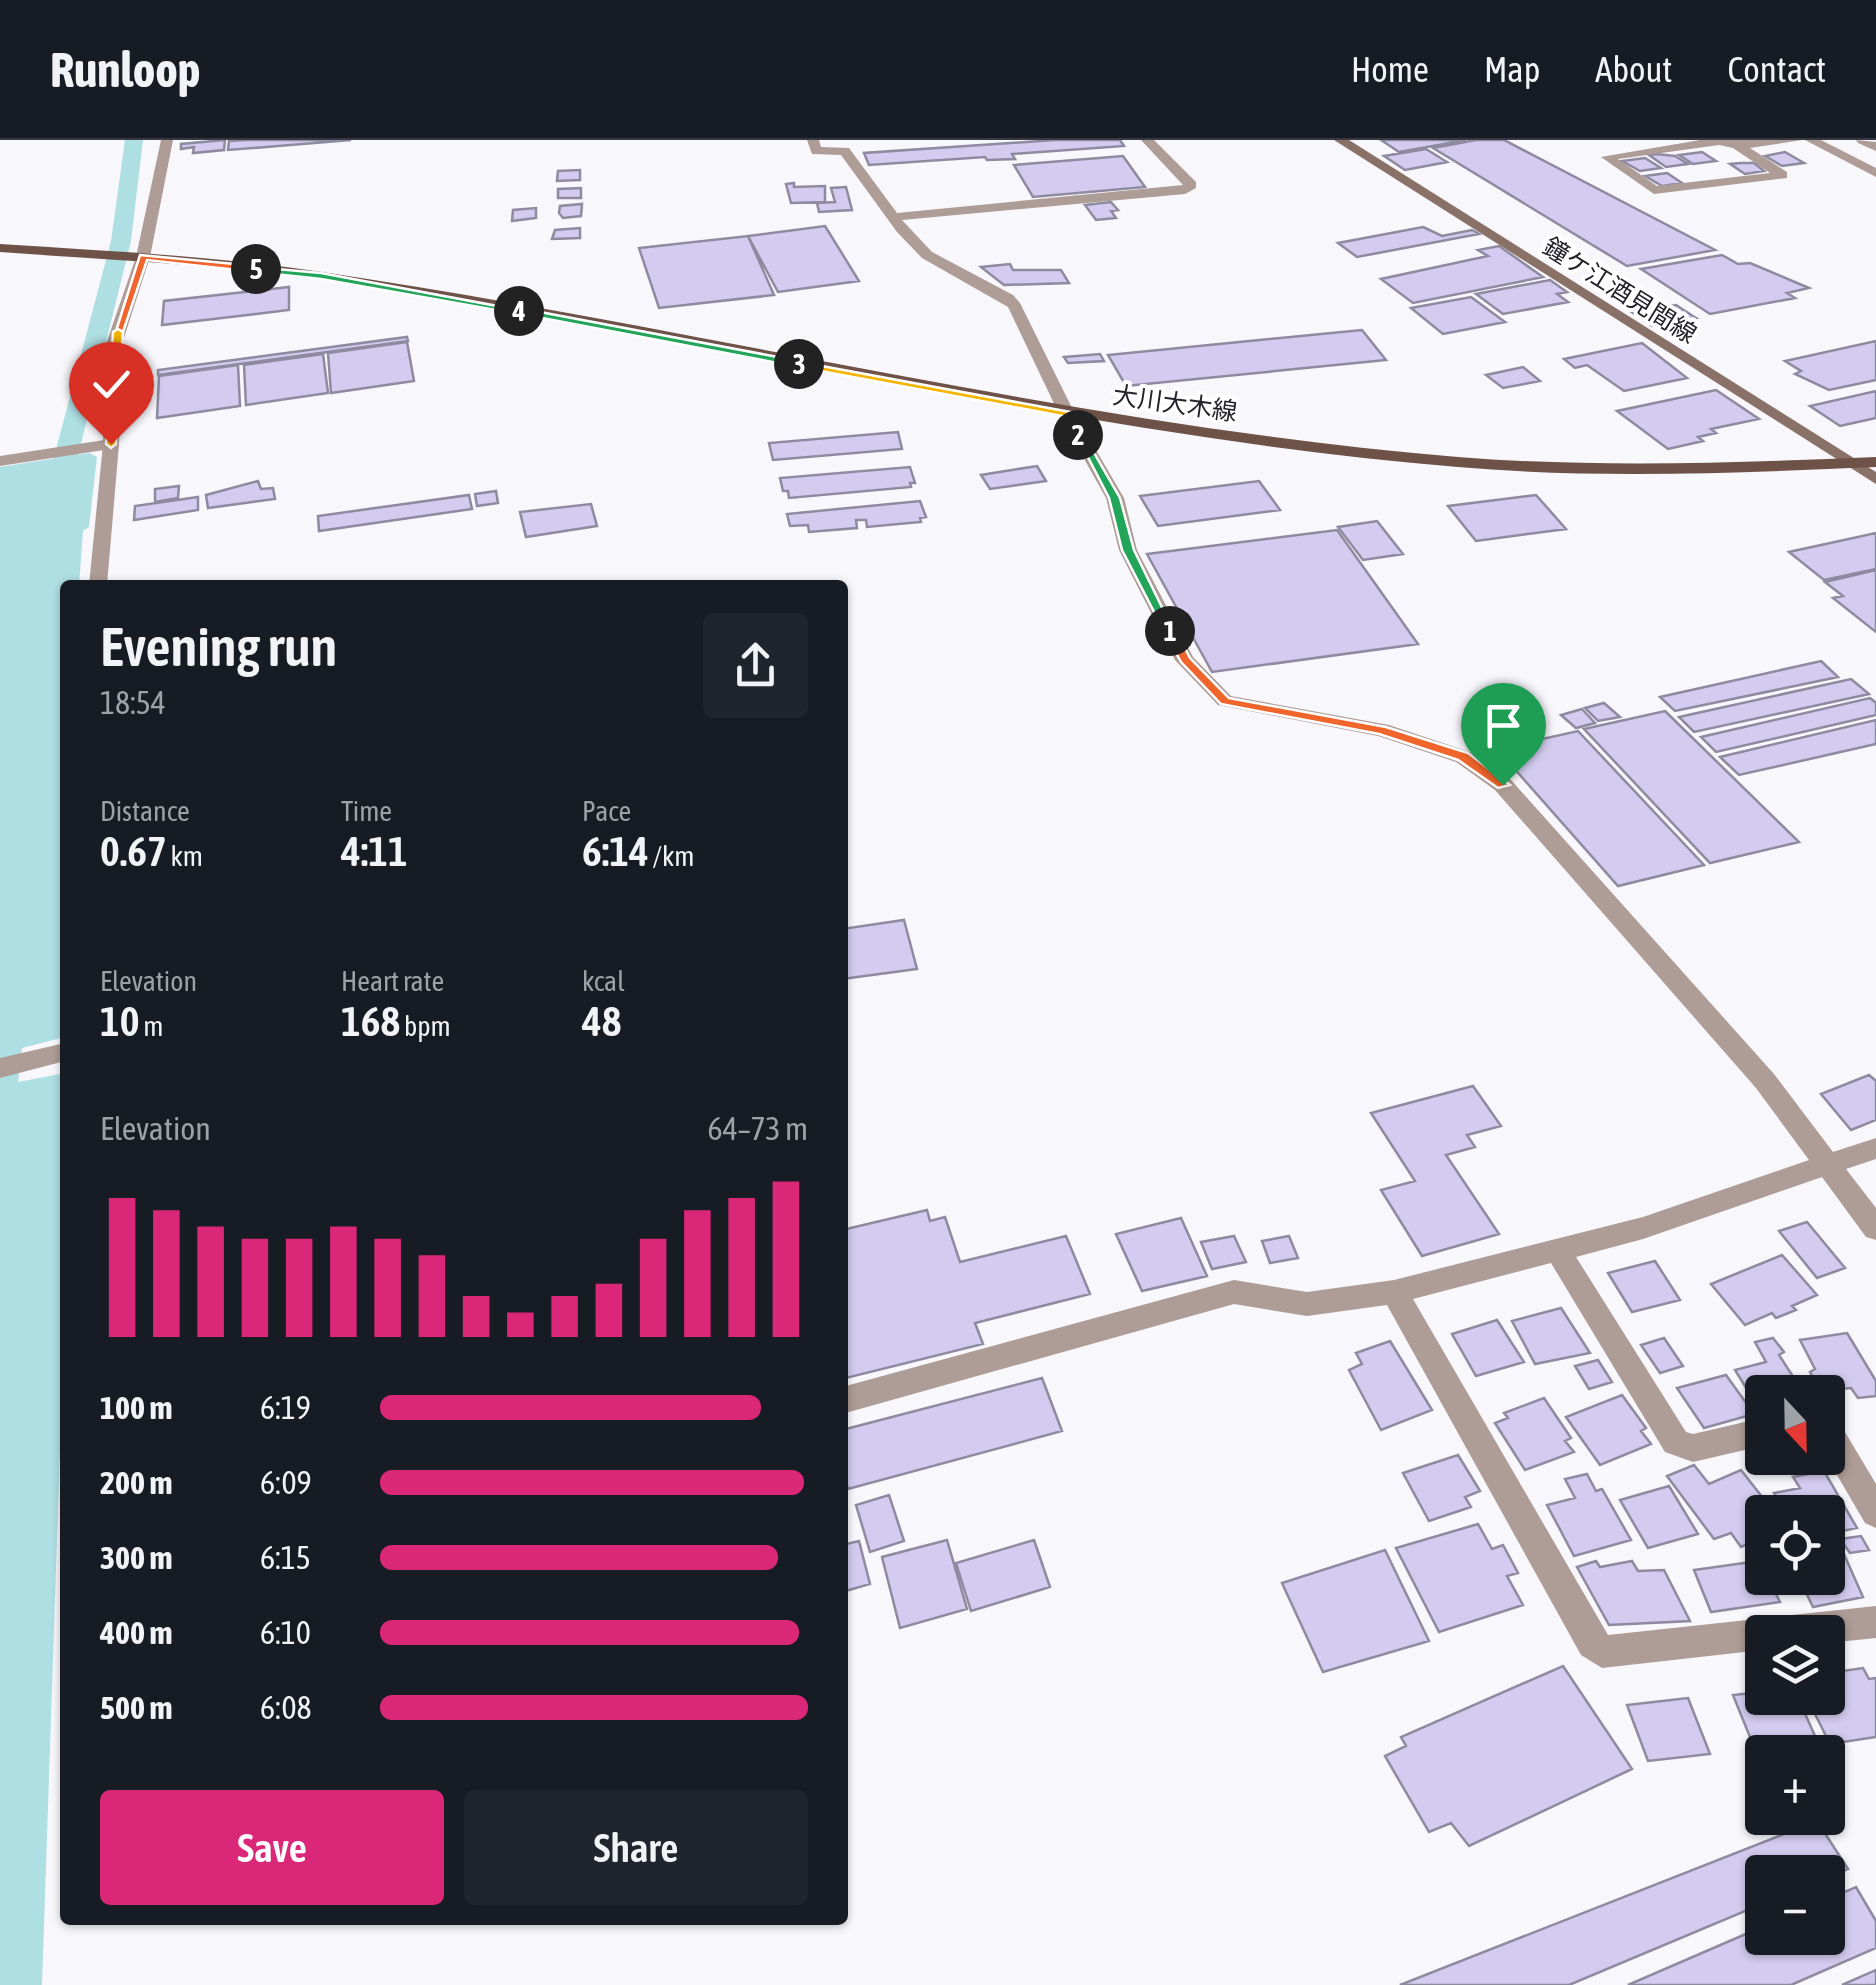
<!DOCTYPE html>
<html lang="en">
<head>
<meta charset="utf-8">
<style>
	body { margin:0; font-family:"Asap Condensed","Noto Sans JP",sans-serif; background:#20242c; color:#f1f3f6; height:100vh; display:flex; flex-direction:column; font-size:38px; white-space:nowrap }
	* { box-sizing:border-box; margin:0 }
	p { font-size:32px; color:#9ea1a6 }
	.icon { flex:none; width:55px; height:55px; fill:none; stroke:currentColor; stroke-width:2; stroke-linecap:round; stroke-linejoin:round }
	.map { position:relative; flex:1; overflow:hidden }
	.sheet { position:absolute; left:60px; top:440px; width:788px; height:1345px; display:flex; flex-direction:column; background:#171b24; border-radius:10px; box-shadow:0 2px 8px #0004 }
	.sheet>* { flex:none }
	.needle { width:65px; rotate:158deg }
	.buttons { position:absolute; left:1745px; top:1235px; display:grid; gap:20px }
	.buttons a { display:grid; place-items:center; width:100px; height:100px; border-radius:10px; background:#171b24; box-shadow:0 2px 8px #0004; font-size:50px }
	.pin { position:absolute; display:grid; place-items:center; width:85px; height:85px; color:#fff; margin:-102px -42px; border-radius:50% 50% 50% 0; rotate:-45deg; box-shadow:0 0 10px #0007 }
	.pin .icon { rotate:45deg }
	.km { position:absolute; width:50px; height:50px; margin:-25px; border-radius:50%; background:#222; color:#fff; font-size:28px; line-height:50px; text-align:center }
	.round { display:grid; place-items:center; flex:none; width:105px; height:105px; border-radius:10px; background:#20242c }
	.summary { display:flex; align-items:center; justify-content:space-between; height:170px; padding:0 40px }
	h1 { font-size:55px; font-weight:600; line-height:75px }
	.figures { display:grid; grid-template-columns:repeat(3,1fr); gap:15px; height:170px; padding:10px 40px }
	.figures div { display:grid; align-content:center }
	.figures b { font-size:42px; font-weight:600 }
	.figures small { font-size:28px; font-weight:400 }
	.figures p { font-size:28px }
	.chart { height:280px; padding:20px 40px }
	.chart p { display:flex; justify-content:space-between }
	.chart svg { width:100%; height:180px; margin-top:10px; stroke:#db2777; stroke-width:6 }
	.action { display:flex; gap:20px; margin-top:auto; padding:20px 40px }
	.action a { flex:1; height:115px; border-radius:10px; background:#db2777; color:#fff; font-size:40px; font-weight:600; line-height:115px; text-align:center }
	.action a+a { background:#20242c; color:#f1f3f6 }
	ul { padding:0 40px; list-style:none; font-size:32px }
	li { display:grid; grid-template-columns:160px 120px 1fr; align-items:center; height:75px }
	li i { height:25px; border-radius:12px; background:#db2777 }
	header { display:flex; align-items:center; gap:60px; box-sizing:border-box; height:140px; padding:0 50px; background:#171b24; border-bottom:2px solid #363941 }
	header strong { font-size:48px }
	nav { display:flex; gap:55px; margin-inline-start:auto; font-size:35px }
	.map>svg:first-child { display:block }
	.water { fill:#aedfe3 }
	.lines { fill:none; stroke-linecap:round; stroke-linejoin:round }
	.canal { fill:#aedfe3; fill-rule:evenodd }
	.building { fill:#d3ccf0; stroke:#8e8a9f; stroke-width:2.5 }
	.minor { fill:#ae9c96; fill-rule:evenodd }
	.tertiary { fill:#ae9c96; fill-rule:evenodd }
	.secondary { fill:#8a7168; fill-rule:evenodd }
	.primary { fill:#6f5247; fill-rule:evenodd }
	.split-1 { fill:#f0652b; stroke:#fff; stroke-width:2.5 }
	.split-2 { fill:#22a559; stroke:#fff; stroke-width:2.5 }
	.split-3 { fill:#f5b400; stroke:#fff; stroke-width:2.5 }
	.split-4 { fill:#22a559; stroke:#fff; stroke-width:2.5 }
	.split-5 { fill:#22a559; stroke:#fff; stroke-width:2.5 }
	.split-6 { fill:#f0652b; stroke:#fff; stroke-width:2.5 }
	.split-7 { fill:#f5b400; stroke:#fff; stroke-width:2.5 }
	.labels { text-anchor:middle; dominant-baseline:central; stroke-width:8; stroke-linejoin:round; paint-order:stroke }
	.far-street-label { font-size:25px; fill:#24222b; stroke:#fff }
</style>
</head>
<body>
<header>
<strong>Runloop</strong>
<nav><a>Home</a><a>Map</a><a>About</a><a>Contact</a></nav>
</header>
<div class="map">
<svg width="1876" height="1845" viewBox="0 0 1876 1845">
	<rect width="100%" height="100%" fill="#f8f7fc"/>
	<path class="water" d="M89 313 97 317 89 387 83 391 79 445H65V897L22 908 18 942 65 933V1161L42 1845H0V327Z"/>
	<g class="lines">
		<path class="canal" d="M125 0H143L131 101 72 340 60 347 48 340 111 101Z"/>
	</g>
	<path class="building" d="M225 0 224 10 193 13 194 7 181 9V4Z
		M246 0H351L228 10 229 1Z
		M1055 0H1120L1124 6 1012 14 1015 19 987 20 985 17 869 25 864 13Z
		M1381 0H1466L1399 12Z
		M1476 0H1504L1715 110 1627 126 1433 8Z
		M1426 9 1447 22 1405 30 1384 16Z
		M1702 12 1716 21 1693 24 1679 15Z
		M1785 12 1804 23 1782 26 1765 16Z
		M1656 14 1675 16 1688 24 1666 27 1649 15Z
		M1123 16 1145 47 1033 57 1014 25Z
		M1645 18 1661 28 1640 31 1622 21Z
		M1741 23H1754L1764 31 1745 34 1730 24Z
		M580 30V40L557 41 558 31Z
		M1667 33 1682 43 1662 46 1645 36Z
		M794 43V47L825 46V62L791 63 786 44Z
		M846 47 852 70 819 72 817 63 835 62 831 48Z
		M581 48V58H558V49Z
		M1111 62 1118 70 1111 71 1116 78 1096 80 1085 65Z
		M582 64 581 76 563 78 559 73 560 66Z
		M536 68V78L512 81 513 70Z
		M825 86 859 141 778 152 748 96Z
		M1423 87 1442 96 1472 90 1479 94 1357 117 1338 103Z
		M580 88V98L552 99 555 90Z
		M748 96 774 155 659 168 639 108Z
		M1499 106 1543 137 1413 163 1381 139 1488 116 1478 110Z
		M1722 115 1738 124 1750 123 1809 148 1787 153 1795 158 1710 174 1641 129Z
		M1010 124 1013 130H1061L1069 143 1004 145 981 127Z
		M1550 140 1567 152 1557 154 1568 162 1503 174 1476 154Z
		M289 147V170L162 185 164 161Z
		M1471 157 1505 182 1443 194 1411 168Z
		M1676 165 1696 178 1652 186 1633 173Z
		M1362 190 1386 220 1126 246 1108 215Z
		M407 197 408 201 158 235V230Z
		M1876 201V240L1829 250 1795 234 1801 231 1785 221Z
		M407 202 414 241 331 253 328 213Z
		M1642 203 1687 238 1624 251 1587 225 1575 228 1564 219Z
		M323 214 328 253 246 265 244 225Z
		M1100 214 1104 221 1068 223 1064 217Z
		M238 225 240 266 157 278 159 236Z
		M1523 227 1540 241 1503 248 1486 235Z
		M1716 250 1759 279 1711 289 1716 293 1698 297 1703 301 1668 309 1617 271Z
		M1876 251V278L1840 286 1810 266Z
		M898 292 902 309 773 320 769 303Z
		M1037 326 1046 341 990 349 981 335Z
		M910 327 915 343H910L911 347 789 358 788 351H783L780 338Z
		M258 341 261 349 273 348 275 359 208 368 206 355Z
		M1259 341 1280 370 1158 386 1140 356Z
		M179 346 178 358 155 362V349Z
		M496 351 498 363 477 366 475 354Z
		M469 355 472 369 319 391 318 376Z
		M1536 355 1566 389 1476 401 1448 366Z
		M198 357V370L134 380 135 366Z
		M920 361 926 377 920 378 921 382 867 387 866 380H856L857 388 809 392 808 385 790 386 787 374Z
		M591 364 597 386 526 397 520 372Z
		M1377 381 1403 414 1363 420 1338 387Z
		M1337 390 1418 504 1212 532 1147 414Z
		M1876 393V429L1824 440 1789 412Z
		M1876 430V492L1833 458 1843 456 1825 442Z
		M1821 521 1838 537 1675 571 1660 557Z
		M1851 539 1869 554 1694 592 1679 577Z
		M1870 558 1876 563V575L1716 612 1701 597Z
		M1604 563 1620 577 1598 581 1585 568Z
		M1582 569 1595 583 1576 588 1561 575Z
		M1665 571 1799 702 1710 723 1584 589Z
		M1876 580V604L1739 635 1720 617Z
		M1578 591 1704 725 1618 746 1497 609Z
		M904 780 917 829 842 839V789Z
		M1869 935 1876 941V980L1851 990 1821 954Z
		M1473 946 1501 986 1467 995 1475 1007 1446 1015 1499 1094 1422 1116 1381 1050 1415 1041 1371 973Z
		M927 1070 930 1081 945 1077 960 1122 1066 1096 1090 1154 975 1183 983 1204 842 1239V1090Z
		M1181 1078 1207 1136 1142 1151 1116 1094Z
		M1807 1082 1845 1128 1817 1138 1779 1091Z
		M1234 1096 1246 1122 1212 1129 1201 1102Z
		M1289 1096 1298 1118 1270 1123 1262 1101Z
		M1782 1115 1817 1155 1792 1166 1796 1170 1776 1178 1772 1173 1745 1185 1711 1144Z
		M1655 1121 1680 1160 1632 1172 1608 1133Z
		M1561 1168 1590 1213 1535 1224 1512 1181Z
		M1497 1180 1524 1222 1476 1236 1452 1194Z
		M1847 1193 1876 1241V1256L1858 1258 1851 1248 1820 1251 1810 1232 1815 1229 1800 1200Z
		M1664 1198 1683 1226 1660 1233 1641 1205Z
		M1773 1198 1784 1212 1779 1215 1803 1252H1762L1761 1272 1735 1230 1766 1222 1755 1202Z
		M1390 1201 1432 1270 1381 1290 1349 1230 1362 1224 1356 1213Z
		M1598 1220 1612 1242 1589 1249 1575 1226Z
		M1726 1235 1754 1274 1704 1288 1677 1248Z
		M1042 1238 1062 1291 848 1349 842 1327V1290Z
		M1622 1255 1646 1288 1641 1291 1651 1304 1600 1325 1566 1277Z
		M1544 1258 1571 1298 1565 1301 1574 1312 1525 1330 1495 1283 1508 1278 1504 1273Z
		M1458 1315 1480 1351 1465 1357 1471 1367 1429 1381 1403 1333Z
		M1694 1325 1709 1344 1741 1330 1774 1372H1762V1398L1741 1407 1731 1393 1714 1399 1667 1336Z
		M1824 1331 1857 1388 1828 1394V1372H1785L1774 1353 1800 1348 1793 1337Z
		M1587 1334 1596 1351 1602 1349 1631 1400 1574 1416 1547 1365 1575 1358 1565 1339Z
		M1669 1346 1698 1394 1648 1408 1620 1360Z
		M889 1355 904 1401 870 1412 856 1365Z
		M1478 1384 1492 1409 1503 1405 1518 1433 1507 1436 1523 1465 1439 1492 1396 1408Z
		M1861 1396 1869 1410 1850 1413 1840 1399Z
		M947 1400 967 1469 900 1488 882 1417Z
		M1034 1400 1050 1447 971 1471 956 1423Z
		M1828 1400 1835 1412H1843L1863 1457 1813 1467 1799 1438H1828Z
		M859 1401 870 1444 842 1452V1405Z
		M1385 1410 1429 1501 1323 1532 1282 1443Z
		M1596 1421 1600 1427 1632 1421 1638 1431 1664 1430 1690 1481 1609 1485 1577 1427Z
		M1759 1421 1762 1438H1768L1780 1462 1711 1472 1694 1430Z
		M1563 1526 1632 1629 1469 1706 1451 1683 1429 1692 1385 1616 1406 1606 1401 1597Z
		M1863 1528 1869 1539 1876 1538V1597L1830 1604 1807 1558H1828V1533Z
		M1762 1552V1558H1798L1819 1605 1756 1612 1733 1555Z
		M1688 1558 1710 1614 1648 1621 1627 1565Z
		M1817 1681 1848 1729 1828 1737V1732H1762V1764L1569 1845H1400Z
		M1856 1747 1876 1781V1808L1791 1845H1628L1762 1787V1798H1828V1759Z
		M1876 1830V1845H1842Z"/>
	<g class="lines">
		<path class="minor" d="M807 0H819L821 7 849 8 897 73 1183 45 1141 0H1154L1196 42V48L1185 54 902 80 932 112 1013 155 1020 163 1075 274 1124 358 1137 410 1193 517 1231 556 1389 585 1470 612 1511 640 1774 934 1833 1012 1876 998V1019L1846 1029 1876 1068V1100L1866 1097 1822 1037 1643 1099 1576 1117 1686 1292 1693 1294 1762 1278V1306L1693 1322 1665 1312 1551 1123 1413 1159 1608 1495 1876 1466V1498L1828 1503V1492H1762V1510L1602 1528 1581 1515 1387 1165 1307 1176 1234 1164 842 1274V1247L1234 1140 1307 1152 1394 1140 1643 1077 1809 1020 1756 948 1495 650 1456 622 1378 596 1218 565 1175 520 1119 410 1106 358 1059 274 1008 167 922 118 897 92 841 15 812 14Z
			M1700 0H1802L1750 8 1787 32V38L1654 54 1601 17ZM1719 5 1733 8 1770 33 1657 46 1618 19Z
			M1805 0H1821L1876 28V37Z
			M1856 0 1876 2V11L1858 3Z
			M111 299 119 304 117 308 0 326V316Z
			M1828 1278 1839 1282 1876 1344V1388L1865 1383 1827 1318Z"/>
		<path class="tertiary" d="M161 0H173L150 117 122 204 119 304 107 445H89L103 304 106 204 136 117Z
			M65 903V921L0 938V918Z"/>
		<path class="secondary" d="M1334 0H1349L1876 332V344Z"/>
		<path class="primary" d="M0 104C107 111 215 116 322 132 702 188 1075 285 1458 317 1597 328 1737 323 1876 317V327C1737 333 1597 339 1458 327 1074 295 702 197 322 140 216 124 107 120 0 112Z"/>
	</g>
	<path class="split-1" d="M1170 487 1176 491 1190 518 1229 558 1386 587 1468 613 1510 645 1498 648 1458 620 1379 594 1221 564 1181 522 1164 491Z"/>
	<path class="split-2" d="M1075 292H1082L1120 358 1134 410 1175 494 1164 491 1122 410 1109 358Z"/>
	<path class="split-3" d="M795 221 1070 272 1084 295 1075 297 1063 276 799 227Z"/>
	<path class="split-4" d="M519 168 799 221 804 224 799 227 516 173Z"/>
	<path class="split-5" d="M253 127 321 133 524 171 519 174 321 139 256 132Z"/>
	<path class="split-6" d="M140 115 256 126 261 129 256 132 147 120 123 192 115 194Z"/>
	<path class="split-7" d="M118 189 123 192 116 304 111 308 106 304 113 192Z"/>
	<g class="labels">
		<g class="far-street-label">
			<text transform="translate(1620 150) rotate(32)">鐘ケ江酒見間線</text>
			<text transform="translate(1175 263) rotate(8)">大川大木線</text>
		</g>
	</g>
</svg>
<div class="buttons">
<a><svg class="needle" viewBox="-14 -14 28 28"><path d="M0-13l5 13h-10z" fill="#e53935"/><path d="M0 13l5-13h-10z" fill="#9ea1a6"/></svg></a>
<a><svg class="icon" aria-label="locate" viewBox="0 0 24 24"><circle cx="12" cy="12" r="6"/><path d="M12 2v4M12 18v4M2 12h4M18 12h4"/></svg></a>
<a><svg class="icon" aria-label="layers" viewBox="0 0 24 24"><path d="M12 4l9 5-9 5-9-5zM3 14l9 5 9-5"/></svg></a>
<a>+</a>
<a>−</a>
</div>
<div class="pin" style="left:1503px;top:645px;background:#1e9e55"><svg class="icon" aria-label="arrive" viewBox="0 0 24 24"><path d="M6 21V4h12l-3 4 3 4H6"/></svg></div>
<div class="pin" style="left:111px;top:304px;background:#d93025"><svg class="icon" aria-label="check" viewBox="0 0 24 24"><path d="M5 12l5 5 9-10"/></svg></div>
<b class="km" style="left:1170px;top:491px">1</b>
<b class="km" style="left:1078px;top:295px">2</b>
<b class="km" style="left:799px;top:224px">3</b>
<b class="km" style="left:519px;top:171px">4</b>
<b class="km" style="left:256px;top:129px">5</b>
<section class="sheet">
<div class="summary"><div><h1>Evening run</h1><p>18:54</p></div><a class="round"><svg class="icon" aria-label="share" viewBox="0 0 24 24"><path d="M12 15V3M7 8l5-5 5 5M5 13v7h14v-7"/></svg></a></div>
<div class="figures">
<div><p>Distance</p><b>0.67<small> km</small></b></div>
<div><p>Time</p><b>4:11</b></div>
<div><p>Pace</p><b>6:14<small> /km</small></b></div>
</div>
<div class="figures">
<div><p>Elevation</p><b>10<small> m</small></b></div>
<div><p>Heart rate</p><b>168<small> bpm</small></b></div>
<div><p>kcal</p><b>48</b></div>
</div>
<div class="chart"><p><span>Elevation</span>64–73 m</p>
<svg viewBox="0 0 160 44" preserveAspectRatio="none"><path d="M5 44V10M15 44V13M25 44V17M35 44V20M45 44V20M55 44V17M65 44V20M75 44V24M85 44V34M95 44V38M105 44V34M115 44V31M125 44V20M135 44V13M145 44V10M155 44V6"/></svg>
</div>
<ul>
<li><b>100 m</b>6:19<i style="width:89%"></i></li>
<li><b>200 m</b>6:09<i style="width:99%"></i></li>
<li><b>300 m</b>6:15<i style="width:93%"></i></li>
<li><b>400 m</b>6:10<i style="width:98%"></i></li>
<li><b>500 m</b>6:08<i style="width:100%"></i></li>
</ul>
<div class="action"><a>Save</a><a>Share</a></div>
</section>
</div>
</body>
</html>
